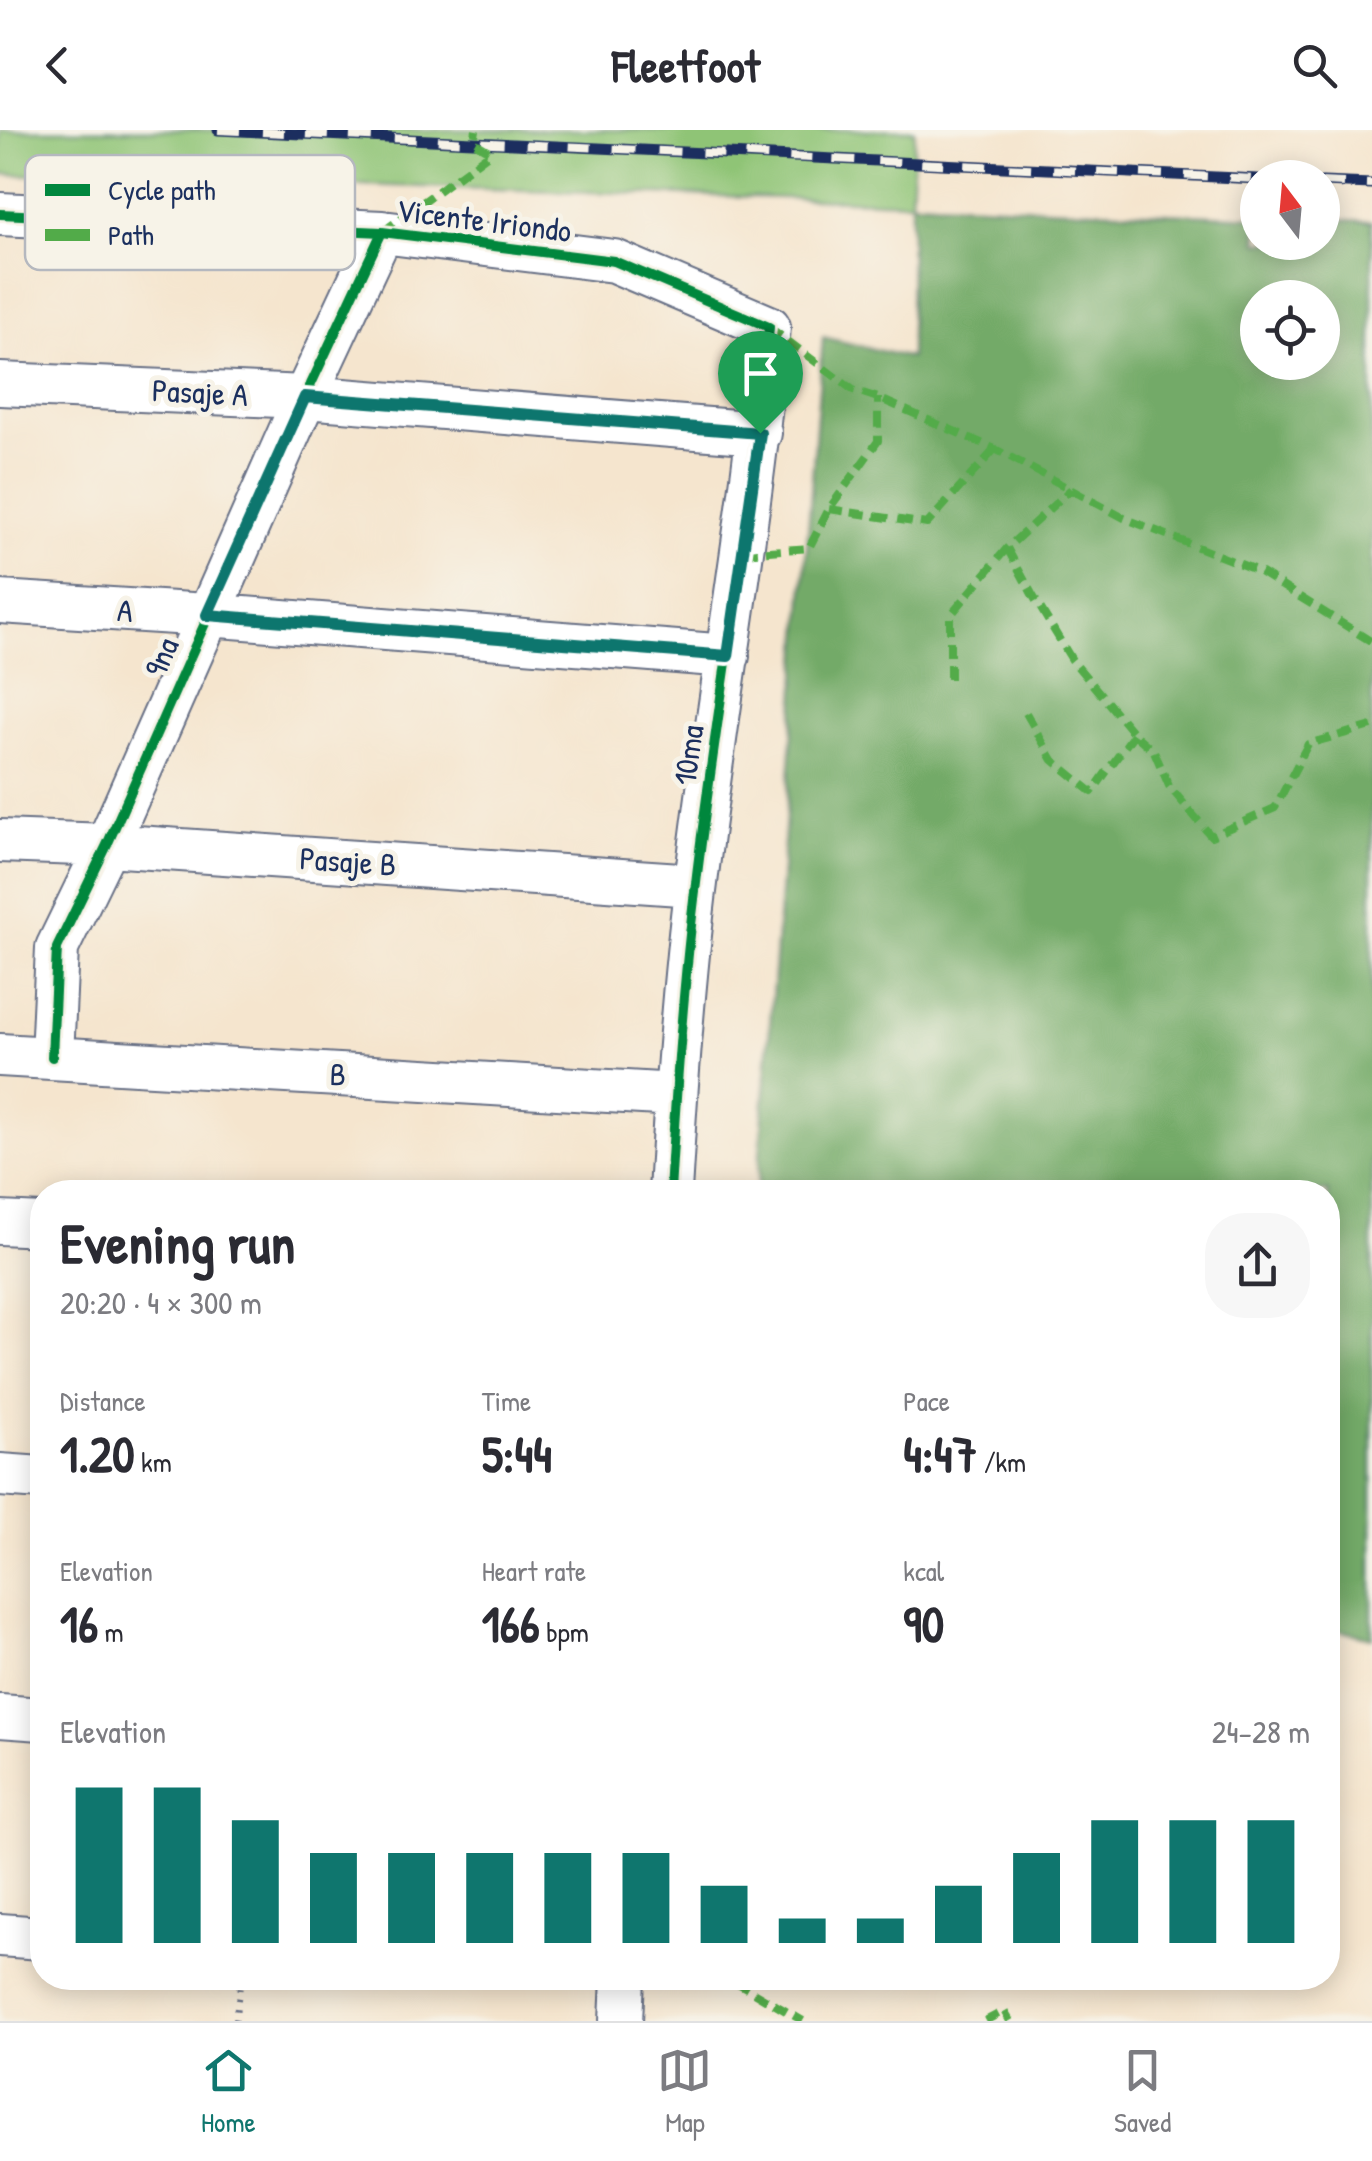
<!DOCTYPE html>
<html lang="en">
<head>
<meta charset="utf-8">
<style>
	body { margin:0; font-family:"Patrick Hand",sans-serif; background:#f7f7f7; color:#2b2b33; height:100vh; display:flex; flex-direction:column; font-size:38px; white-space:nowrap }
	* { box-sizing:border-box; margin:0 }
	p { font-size:32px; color:#7c7c81 }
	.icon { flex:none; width:55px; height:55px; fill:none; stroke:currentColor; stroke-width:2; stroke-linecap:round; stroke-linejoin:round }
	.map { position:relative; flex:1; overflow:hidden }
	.panel { position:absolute; left:30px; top:1050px; width:1310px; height:810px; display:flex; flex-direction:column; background:#fff; border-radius:40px; box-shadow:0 5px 25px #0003 }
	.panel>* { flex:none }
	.needle { width:65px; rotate:344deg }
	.controls { position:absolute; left:1240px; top:30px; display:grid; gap:20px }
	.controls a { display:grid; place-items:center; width:100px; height:100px; border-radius:50%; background:#fff; box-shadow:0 5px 25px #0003; font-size:50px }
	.pin { position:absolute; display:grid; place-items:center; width:85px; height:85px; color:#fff; margin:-102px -42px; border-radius:50% 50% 50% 0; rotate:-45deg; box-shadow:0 0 10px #0007 }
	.pin .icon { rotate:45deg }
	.round { display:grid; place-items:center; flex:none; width:105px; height:105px; border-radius:40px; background:#f7f7f7 }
	.head { display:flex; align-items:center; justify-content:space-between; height:170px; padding:0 30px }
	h1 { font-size:55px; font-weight:700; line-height:75px }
	.stats { display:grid; grid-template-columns:repeat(3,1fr); gap:15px; height:170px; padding:10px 30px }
	.stats div { display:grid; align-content:center }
	.stats b { font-size:50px; font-weight:700 }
	.stats small { font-size:28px; font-weight:400 }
	.stats p { font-size:28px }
	.chart { height:280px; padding:20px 30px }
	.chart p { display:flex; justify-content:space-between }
	.chart svg { width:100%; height:180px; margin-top:10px; stroke:#0f766e; stroke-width:6 }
	header { display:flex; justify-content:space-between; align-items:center; height:130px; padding:0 30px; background:#fff; font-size:45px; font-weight:700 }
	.tab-bar { display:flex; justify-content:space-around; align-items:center; height:140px; border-top:2px solid #e1e1e2; background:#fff; font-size:28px; color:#7c7c81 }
	.tab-bar a { display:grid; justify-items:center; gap:5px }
	.tab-bar .on { color:#0f766e }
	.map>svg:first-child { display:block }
	.green { fill:#8fc476; stroke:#557a6a; stroke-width:2.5 }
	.forest { fill:#73aa67; stroke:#476c62; stroke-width:2.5; fill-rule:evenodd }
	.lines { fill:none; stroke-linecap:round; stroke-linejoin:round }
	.minor-casing { stroke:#676f85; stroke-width:46 }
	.path { stroke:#676f85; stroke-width:6; stroke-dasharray:2.5 8; stroke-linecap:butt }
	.minor { stroke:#fff; stroke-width:42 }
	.rail-casing { stroke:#1b2f5e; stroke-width:11 }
	.rail { stroke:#f7f3e8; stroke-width:8; stroke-dasharray:22; stroke-linecap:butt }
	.quiet { stroke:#52ab49; stroke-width:8; stroke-dasharray:15 8; stroke-linecap:butt }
	.cycleway-casing { stroke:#f7f3e8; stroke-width:16 }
	.cycleway { stroke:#00873e; stroke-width:10 }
	.route-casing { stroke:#fff; stroke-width:20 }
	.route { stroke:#0f766e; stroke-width:12 }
	.labels { text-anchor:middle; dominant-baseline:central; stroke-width:10; stroke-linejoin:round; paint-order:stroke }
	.street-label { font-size:32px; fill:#1b2f5e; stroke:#f7f3e8 }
	.key { fill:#f7f3e8; stroke:#b5b8bf; stroke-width:2.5 }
	.key-label { font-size:28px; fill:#1b2f5e }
</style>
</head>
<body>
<header><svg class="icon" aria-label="back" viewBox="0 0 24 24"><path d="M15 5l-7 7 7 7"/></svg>Fleetfoot<svg class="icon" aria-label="search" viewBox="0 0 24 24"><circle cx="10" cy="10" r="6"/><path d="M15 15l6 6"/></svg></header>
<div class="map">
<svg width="1372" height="1891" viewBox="0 0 1372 1891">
	<rect width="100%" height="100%" fill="#f7f3e8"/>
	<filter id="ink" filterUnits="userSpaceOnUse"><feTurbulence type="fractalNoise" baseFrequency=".01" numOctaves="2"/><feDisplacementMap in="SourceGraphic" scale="20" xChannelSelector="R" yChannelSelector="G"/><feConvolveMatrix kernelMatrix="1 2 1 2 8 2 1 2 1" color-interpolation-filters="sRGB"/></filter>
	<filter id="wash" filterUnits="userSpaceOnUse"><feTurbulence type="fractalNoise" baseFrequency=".0048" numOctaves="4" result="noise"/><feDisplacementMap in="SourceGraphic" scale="40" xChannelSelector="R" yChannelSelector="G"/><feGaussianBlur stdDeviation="2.25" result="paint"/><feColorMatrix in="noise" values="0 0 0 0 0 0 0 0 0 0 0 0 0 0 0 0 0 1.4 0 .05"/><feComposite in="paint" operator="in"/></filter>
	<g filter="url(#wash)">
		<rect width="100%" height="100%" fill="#f5e5ce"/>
		<path class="green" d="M0 0H915L911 72 0 44Z"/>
		<path class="forest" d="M911 72 1257 87 1258 112H1322L1323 89 1372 91V1508L1328 1498V1062H757L823 207 910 228ZM1258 168H1322V232H1258Z"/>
	</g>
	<g filter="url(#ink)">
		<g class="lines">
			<g class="minor-casing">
				<path id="minor" d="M0 84 382 102 614 131 769 197C752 383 718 567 696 753 683 855 676 959 670 1062
					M0 254 305 267 760 303
					M0 472 207 485 728 526
					M0 711 107 715 695 755
					M0 925 676 965
					M52 927 57 818 107 715 305 267 382 102
					M0 1093 42 1095
					M0 1345 42 1348
					M0 1586 42 1589
					M0 1805 42 1808
					M621 1891 623 1848"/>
			</g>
			<path class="path" d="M235 1891 241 1848"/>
			<use href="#minor" class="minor"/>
			<g class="rail-casing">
				<path id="rail" d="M218 0 1258 49
					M1322 52 1372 54"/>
			</g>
			<use href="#rail" class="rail"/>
			<path class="quiet" d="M382 102 491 22 474 12 476 0
				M769 197 853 260 878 268 995 319 1124 388 1258 441 1372 512
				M829 379 927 394 995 319
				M1007 418 1032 464 1072 530 1134 604 1154 621 1169 656 1211 706 1275 678 1308 614 1372 596
				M743 423 809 418 829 379 878 311V268
				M950 549V486L1007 418 1071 359
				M1026 583 1053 630 1092 662 1134 604
				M711 1848 736 1852 803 1891
				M985 1891 1004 1881 1010 1891"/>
			<g class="cycleway-casing">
				<path id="cycleway" d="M0 84 382 102 614 131 769 197C752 383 718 567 696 753 683 855 676 959 670 1062
					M52 927 57 818 107 715 305 267 382 102"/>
			</g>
			<use href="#cycleway" class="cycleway"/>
		</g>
	</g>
	<g class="lines" filter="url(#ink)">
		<g class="route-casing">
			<path id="route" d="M305 267 760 303 728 526 207 485Z"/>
		</g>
		<use href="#route" class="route"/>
	</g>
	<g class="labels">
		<g class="street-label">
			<text transform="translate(484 90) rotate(7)">Vicente Iriondo</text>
			<text transform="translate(200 262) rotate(3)">Pasaje A</text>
			<text transform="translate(125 480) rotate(4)">A</text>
			<text transform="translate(161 527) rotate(-67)">9na</text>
			<text transform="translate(688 625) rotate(-82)">10ma</text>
			<text transform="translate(348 731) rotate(4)">Pasaje B</text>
			<text transform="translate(338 944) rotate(3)">B</text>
		</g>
	</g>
	<rect x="25" y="25" width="330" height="115" rx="15" class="key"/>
	<rect x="45" y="54" width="45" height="12" fill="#00873e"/>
	<rect x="45" y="99" width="45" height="12" fill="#52ab49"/>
	<g class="key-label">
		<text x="108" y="70">Cycle path</text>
		<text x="108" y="115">Path</text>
	</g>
</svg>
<div class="controls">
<a><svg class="needle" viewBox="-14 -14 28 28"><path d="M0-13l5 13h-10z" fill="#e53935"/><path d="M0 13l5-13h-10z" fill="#7c7c81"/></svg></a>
<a><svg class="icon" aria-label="locate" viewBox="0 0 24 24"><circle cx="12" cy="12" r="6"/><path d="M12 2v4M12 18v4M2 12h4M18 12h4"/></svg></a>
</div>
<div class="pin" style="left:760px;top:303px;background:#1e9e55"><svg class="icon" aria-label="arrive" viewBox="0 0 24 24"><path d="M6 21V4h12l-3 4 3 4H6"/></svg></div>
<section class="panel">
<div class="head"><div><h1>Evening run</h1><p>20:20 · 4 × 300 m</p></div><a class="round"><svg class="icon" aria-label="share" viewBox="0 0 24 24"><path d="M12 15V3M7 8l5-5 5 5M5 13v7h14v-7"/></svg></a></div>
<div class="stats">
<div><p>Distance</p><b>1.20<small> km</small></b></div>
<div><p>Time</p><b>5:44</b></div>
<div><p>Pace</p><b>4:47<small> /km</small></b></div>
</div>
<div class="stats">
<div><p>Elevation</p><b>16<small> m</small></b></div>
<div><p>Heart rate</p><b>166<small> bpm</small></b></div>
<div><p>kcal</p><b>90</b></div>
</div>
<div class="chart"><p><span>Elevation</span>24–28 m</p>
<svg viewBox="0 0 160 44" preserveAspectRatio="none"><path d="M5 44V6M15 44V6M25 44V14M35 44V22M45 44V22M55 44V22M65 44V22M75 44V22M85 44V30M95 44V38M105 44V38M115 44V30M125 44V22M135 44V14M145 44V14M155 44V14"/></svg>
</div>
</section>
</div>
<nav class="tab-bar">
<a class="on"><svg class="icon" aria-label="home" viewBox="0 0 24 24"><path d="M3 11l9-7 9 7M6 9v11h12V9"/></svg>Home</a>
<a><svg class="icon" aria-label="map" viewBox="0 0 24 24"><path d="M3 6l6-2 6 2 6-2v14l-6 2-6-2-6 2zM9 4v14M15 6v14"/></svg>Map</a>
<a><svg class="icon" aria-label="saved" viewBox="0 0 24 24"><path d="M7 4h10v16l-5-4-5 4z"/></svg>Saved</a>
</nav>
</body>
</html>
